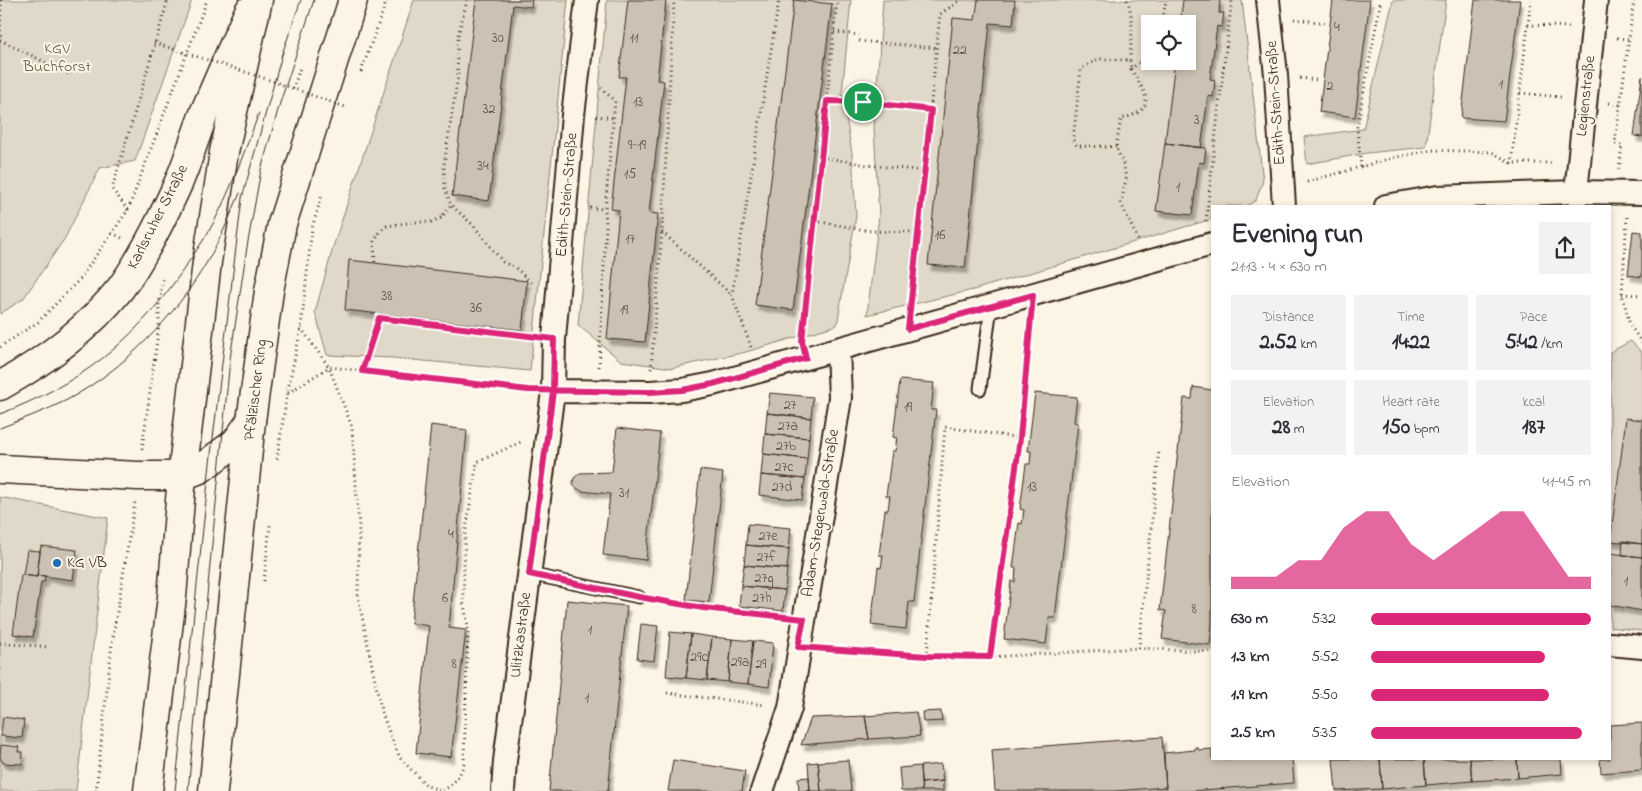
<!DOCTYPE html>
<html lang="en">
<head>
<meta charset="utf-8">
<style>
	body { margin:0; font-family:"Indie Flower",sans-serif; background:#f2f2f3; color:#2b2b33; height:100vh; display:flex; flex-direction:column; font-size:19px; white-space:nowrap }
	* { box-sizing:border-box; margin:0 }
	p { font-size:16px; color:#7c7c81 }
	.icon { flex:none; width:28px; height:28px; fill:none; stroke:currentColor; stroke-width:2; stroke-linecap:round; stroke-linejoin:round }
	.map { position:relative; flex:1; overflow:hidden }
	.details { position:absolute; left:1211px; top:205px; width:400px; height:555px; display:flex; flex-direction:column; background:#fff; border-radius:0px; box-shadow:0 2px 8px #0003 }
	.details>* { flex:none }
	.buttons { position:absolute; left:1141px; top:15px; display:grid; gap:10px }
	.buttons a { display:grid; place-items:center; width:55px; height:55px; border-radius:0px; background:#fff; box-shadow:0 2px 8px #0003; font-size:25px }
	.pin { position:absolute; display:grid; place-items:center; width:42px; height:42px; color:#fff; margin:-21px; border:2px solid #fff; border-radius:50%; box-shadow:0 1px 5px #0007 }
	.round { display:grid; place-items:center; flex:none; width:52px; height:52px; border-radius:0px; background:#f2f2f3 }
	.summary { display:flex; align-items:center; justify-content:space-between; height:85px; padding:0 20px }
	h1 { font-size:28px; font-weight:700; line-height:38px }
	.figures { display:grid; grid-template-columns:repeat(3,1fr); gap:8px; height:85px; padding:5px 20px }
	.figures div { display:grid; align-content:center; border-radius:0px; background:#f2f2f3; text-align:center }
	.figures b { font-size:21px; font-weight:700 }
	.figures small { font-size:14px; font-weight:400 }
	.figures p { font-size:14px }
	.chart { height:140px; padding:10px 20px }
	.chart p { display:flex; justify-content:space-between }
	.chart svg { width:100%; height:90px; margin-top:5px; fill:#db2777; opacity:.7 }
	ul { padding:0 20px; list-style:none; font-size:16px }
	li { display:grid; grid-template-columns:80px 60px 1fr; align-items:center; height:38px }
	li i { height:12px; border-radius:6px; background:#db2777 }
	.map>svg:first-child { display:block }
	.green { fill:#e0d8c8; stroke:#8e8173; fill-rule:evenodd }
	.building { fill:#ccc2b3; stroke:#3b2a1e; filter:url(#shadow) }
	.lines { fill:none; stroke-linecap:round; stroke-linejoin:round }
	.service-casing { stroke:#3b2a1e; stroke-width:15 }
	.minor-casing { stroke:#3b2a1e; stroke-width:26 }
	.tertiary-casing { stroke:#3b2a1e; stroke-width:31 }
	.secondary-casing { stroke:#3b2a1e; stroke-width:31 }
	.path { stroke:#3b2a1e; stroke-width:3; stroke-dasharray:1 4; stroke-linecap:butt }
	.service { stroke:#fcf5e5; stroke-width:11 }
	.minor { stroke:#fcf5e5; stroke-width:22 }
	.tertiary { stroke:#fcf5e5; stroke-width:28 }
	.secondary { stroke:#fcf5e5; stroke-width:28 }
	.tram { stroke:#3b2a1e; stroke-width:1 }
	.path-bridge { stroke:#3b2a1e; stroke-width:3; stroke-dasharray:1 4; stroke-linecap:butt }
	.route-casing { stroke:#fff; stroke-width:10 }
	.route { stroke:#db2777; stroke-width:6 }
	.poi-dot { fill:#1f6fb2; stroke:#fcf5e5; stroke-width:2 }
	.labels { text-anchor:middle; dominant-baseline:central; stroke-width:4; stroke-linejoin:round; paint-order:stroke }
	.number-label { font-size:14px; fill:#5f5043 }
	.park-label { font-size:16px; fill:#645648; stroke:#fcf5e5 }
	.street-label { font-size:16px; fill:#3b2a1e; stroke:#fcf5e5 }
	.poi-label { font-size:16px; fill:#3b2a1e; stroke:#fcf5e5; text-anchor:start }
</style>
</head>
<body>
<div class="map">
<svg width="1642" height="791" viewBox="0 0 1642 791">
	<defs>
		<filter id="shadow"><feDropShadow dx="3" dy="5.5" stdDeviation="1" flood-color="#0004"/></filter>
	</defs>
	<rect width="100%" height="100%" fill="#fcf5e5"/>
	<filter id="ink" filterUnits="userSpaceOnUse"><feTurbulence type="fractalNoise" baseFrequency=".02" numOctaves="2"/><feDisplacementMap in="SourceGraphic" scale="10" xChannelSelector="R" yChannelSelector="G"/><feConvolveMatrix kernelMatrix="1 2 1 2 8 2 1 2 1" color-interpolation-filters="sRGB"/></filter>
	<g filter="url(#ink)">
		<path class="green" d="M0 0H192L135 161 100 168 65 238 23 299 0 314Z
			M414 0H568L530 371 392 358 327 355 315 312 334 244Z
			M607 0H851L842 94 852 153 856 216 837 325 746 352 672 368 621 361 578 325Z
			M883 0H1242L1263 181 1256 200 1247 206H1212V219L973 290 867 315 879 216 874 128ZM1150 24H1188V61H1150Z
			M1393 0H1446L1426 147 1367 153 1307 164 1304 137 1363 129Z
			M1631 341 1642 353V631L1610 627V352Z
			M0 497 108 518 76 791H0Z"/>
		<path class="building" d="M476 0H532L531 7 513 5 489 201 452 196Z
			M628 0H666L657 80 664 81 649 213 658 214 645 342 607 339 619 210 611 209 626 77H619Z
			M794 0 832 4 793 310 755 305Z
			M978 0H1015L1013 25 990 23 965 268 928 265 953 18 975 20Z
			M1183 0H1220L1219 13H1224L1222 27 1217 26 1210 79 1215 80 1213 97 1208 96 1201 148 1165 143 1175 61H1188V24H1180Z
			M1333 0H1370L1355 117 1319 112Z
			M1475 0H1520L1504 121 1461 118Z
			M1642 76V137L1634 136Z
			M1165 143 1206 148 1204 163 1199 162 1192 215 1156 211Z
			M1633 231 1642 232V277L1628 275Z
			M349 260 527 281 522 330 345 310Z
			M900 380 934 383 931 410H936L914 602H909L906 629 871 625 878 567 881 568 883 555H879L885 510H888L890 496H886L892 451H895L897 438 893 437Z
			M1193 387 1212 390V623L1210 645 1162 639 1166 611 1160 610 1184 398 1192 399Z
			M770 393 813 397 811 418 767 413Z
			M1035 393 1077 397 1074 422 1078 423 1055 618H1049L1046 644 1004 639 1011 581 1015 582 1016 568H1013L1019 523 1022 524 1024 510 1020 509 1026 464H1030L1031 451H1028Z
			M767 413 811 418 809 438 765 434Z
			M1626 418 1642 420V544L1610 541Z
			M431 425 467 430 449 628 466 630 451 757 416 753 429 626 411 623Z
			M617 428 660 433 646 560 603 555 610 494 581 491 574 486 573 482 574 478 580 473 612 472Z
			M765 434 809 438 807 459 763 454Z
			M763 454 807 459 805 479 761 475Z
			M700 470 723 473 709 602 686 600Z
			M761 475 805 479 802 500 759 495Z
			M748 524 791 528 789 549 746 545Z
			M1623 541 1642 544V557L1622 555Z
			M746 545 789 549 787 569 744 565Z
			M41 546 77 550 73 580 37 575Z
			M27 550 40 551 37 577 23 575Z
			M1610 553 1642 557V611L1610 605Z
			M744 565 787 569 785 590 741 586Z
			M21 575 37 577V575L45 576 44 582H41L33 637 13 634Z
			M741 586 785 590 783 611 739 606Z
			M567 600 627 606 608 791H549Z
			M641 624 658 626 654 661 637 659Z
			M670 632 691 634 686 678 666 676Z
			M691 634 712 637 707 680 686 678Z
			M712 637 732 639 728 682 707 680Z
			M732 639 753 641 748 684 728 682Z
			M753 641 773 643 769 687 748 684Z
			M941 711 942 721 923 722 922 712Z
			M916 712 920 736 869 739 865 716Z
			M865 716 869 739 801 745 811 718Z
			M3 717 24 720 22 738 1 736Z
			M1642 723V770L1601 773 1600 759H1610V725Z
			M1162 737 1166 787 1115 791H995L992 750Z
			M1 745 19 747 18 752H23L22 764 3 763 0 757Z
			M1195 747H1198V750L1212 749V759H1292L1294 783 1190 791H1166L1164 753 1195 750Z
			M1333 759H1380L1382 789 1336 791Z
			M1380 759H1424L1426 785 1382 789Z
			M1424 759H1470L1472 781 1426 785Z
			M1470 759H1517L1518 778 1472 781Z
			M1517 759H1561L1562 774 1518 778Z
			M673 760 745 771 742 791H668Z
			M848 760 851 791H821L818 762Z
			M818 762 821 791H806H810L808 763Z
			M941 764 943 781 921 783 920 766Z
			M920 766 922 791H901L899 768Z
			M809 777 810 791H799L798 778Z
			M943 781V791H922L921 783Z"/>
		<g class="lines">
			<g class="service-casing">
				<path id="service" d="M980 389 991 306
					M529 574 639 597"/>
			</g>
			<g class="minor-casing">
				<path id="minor" d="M1268 0 1276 75 1284 206
					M1576 192 1596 0
					M1386 206 1438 197 1576 192 1642 193
					M553 391 650 392 682 390 713 384 1212 244
					M1610 644 1642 647
					M503 791 505 761 553 391 554 339 573 115 587 0
					M762 791 790 708 840 398 838 349"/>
			</g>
			<g class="tertiary-casing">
				<path id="tertiary" d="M0 386C45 361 87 330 120 289 143 258 161 221 177 186 188 162 195 136 205 111 219 78 234 44 249 11
					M0 469 138 476H182L200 469 236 442 251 421"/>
			</g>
			<g class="secondary-casing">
				<path id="secondary" d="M148 791 172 597 182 476 207 262 224 152 258 0
					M213 791 251 421 269 291 282 224 353 0"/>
			</g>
			<path class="path" d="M1 0 0 40 69 74
				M467 0 458 36 457 57 458 76 444 165 445 188 451 205 473 225 503 262 517 269 533 285
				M1127 0C1135 19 1131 40 1130 60
				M1294 19 1326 23
				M1162 24 1166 0
				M1528 25 1569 27
				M834 32 859 35
				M1617 38 1629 39
				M859 41 937 48
				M361 72 387 0
				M1300 78 1317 80
				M293 89 300 68
				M1520 93 1561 97
				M827 101H863L931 110
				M1609 103 1620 105
				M596 116 614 118
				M1116 147 1077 146 1073 140 1081 69 1098 59 1130 60 1131 69
				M821 157 867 165 925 171
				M1511 164 1531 0
				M1361 167 1357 127 1381 0
				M1619 169 1622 145 1615 144 1634 0
				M1307 182 1392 158 1432 150 1492 152 1511 163H1554
				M590 208 605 209
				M128 210 112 189 168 0
				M1627 217 1622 294 1630 325 1642 343
				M815 221 871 231 919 232
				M1206 221 1221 88 1232 0
				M662 232 732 295
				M112 233 122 238
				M1138 240 1121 203 1126 179 1124 166 1116 147 1121 119C1159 109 1146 94 1131 69L1141 61 1150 58
				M375 262 374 242 380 232 387 226 413 222H431L441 218 451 205
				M1622 294 1642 295
				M911 302 940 14 961 0
				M301 328 329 367 352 427 359 527 358 596 381 710 389 732 400 758 427 786 443 791C454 783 460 777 464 763L468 626 463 600 465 535 477 462 523 441
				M803 333 837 0
				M0 347 38 322 79 280 128 210 207 0
				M751 347 732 295 779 0
				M599 367 606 226 605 209 615 101 601 88
				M651 369 662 232 674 0
				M361 371 379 318 529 336
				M288 393 329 367 530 390
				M142 449 159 326V304L163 276
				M277 459 287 394 301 328 312 228 322 195
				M264 581 270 525
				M656 600 703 608 781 616
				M0 643 49 647
				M1139 648 1159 451
				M824 649 927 656 990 657 1139 648 1212 652
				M927 656 945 427 1020 438
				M990 657 1020 438 1031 320
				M667 693 766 705
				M96 791 112 643 135 502"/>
			<use href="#service" class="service"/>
			<use href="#minor" class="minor"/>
			<use href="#tertiary" class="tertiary"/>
			<use href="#secondary" class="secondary"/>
			<path class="tram" d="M281 57 301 0
				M0 414C80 383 129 346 179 276 191 258 204 241 214 222 232 187 245 150 259 113
				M0 428C23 419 45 411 67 400 124 369 174 318 207 262 220 240 230 216 240 193
				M175 791 210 463 242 198 283 51
				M188 791 230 359 247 247 261 170 280 103 314 0"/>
			<path class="path-bridge" d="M154 43 258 76 348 108"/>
		</g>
	</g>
	<g class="lines" filter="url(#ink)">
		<g class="route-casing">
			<path id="route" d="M863 102 827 101 802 341 806 358 713 384 682 390 650 392 528 390 362 371 379 318 554 339 553 391 529 574 639 597 703 608 804 619 798 647 927 656 990 657 1020 438 1033 295 908 329 931 110 863 102"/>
		</g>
		<use href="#route" class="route"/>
	</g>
	<circle class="poi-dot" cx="57" cy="563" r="5"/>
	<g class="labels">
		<g class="number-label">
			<text x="1337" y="27">4</text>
			<text x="498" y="38">30</text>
			<text x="634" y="38">11</text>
			<text x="960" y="50">22</text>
			<text x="1501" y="84">1</text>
			<text x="1330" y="86">2</text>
			<text x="638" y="102">13</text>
			<text x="489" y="109">32</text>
			<text x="1197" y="120">3</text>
			<text x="637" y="145">9-19</text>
			<text x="483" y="166">34</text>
			<text x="630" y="174">15</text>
			<text x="1178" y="187">1</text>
			<text x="940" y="235">16</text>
			<text x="630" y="239">17</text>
			<text x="387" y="296">38</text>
			<text x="476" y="308">36</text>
			<text x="624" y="310">19</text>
			<text x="790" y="405">27</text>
			<text x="908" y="407">19</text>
			<text x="788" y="426">27a</text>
			<text x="786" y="446">27b</text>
			<text x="784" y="467">27c</text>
			<text x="782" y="487">27d</text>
			<text x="1032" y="487">13</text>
			<text x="624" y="493">31</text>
			<text x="451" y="534">4</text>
			<text x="768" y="536">27e</text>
			<text x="766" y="557">27f</text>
			<text x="764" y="578">27g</text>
			<text x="1626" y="581">1</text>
			<text x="445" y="598">6</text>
			<text x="762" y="598">27h</text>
			<text x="1194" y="609">8</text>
			<text x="590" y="630">1</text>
			<text x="699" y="657">29c</text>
			<text x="740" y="662">29a</text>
			<text x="454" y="664">8</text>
			<text x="761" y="664">29</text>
			<text x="587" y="698">1</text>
		</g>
		<g class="park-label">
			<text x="57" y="49">KGV<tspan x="57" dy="18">Buchforst</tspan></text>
		</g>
		<g class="street-label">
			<text transform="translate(1586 96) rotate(-84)">Legienstraße</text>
			<text transform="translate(1276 103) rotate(-94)">Edith-Stein-Straße</text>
			<text transform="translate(567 195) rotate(-85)">Edith-Stein-Straße</text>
			<text transform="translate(158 217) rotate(-63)">Karlsruher Straße</text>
			<text transform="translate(256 390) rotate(-83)">Pfälzischer Ring</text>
			<text transform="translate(821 513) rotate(-81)">Adam-Stegerwald-Straße</text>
			<text transform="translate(521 635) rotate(-83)">Ulitzkastraße</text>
		</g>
		<g class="poi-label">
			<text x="67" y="563">KG VB</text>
		</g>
	</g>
</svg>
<div class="buttons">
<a><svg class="icon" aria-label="locate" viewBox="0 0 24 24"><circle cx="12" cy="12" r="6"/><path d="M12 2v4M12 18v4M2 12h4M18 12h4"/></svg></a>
</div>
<div class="pin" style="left:863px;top:102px;background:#1e9e55"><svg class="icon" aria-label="arrive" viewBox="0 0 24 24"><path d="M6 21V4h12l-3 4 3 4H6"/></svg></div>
<section class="details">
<div class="summary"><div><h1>Evening run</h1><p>21:13 · 4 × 630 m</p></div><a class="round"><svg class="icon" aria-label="share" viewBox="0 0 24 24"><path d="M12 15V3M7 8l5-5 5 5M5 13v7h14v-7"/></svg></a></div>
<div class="figures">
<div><p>Distance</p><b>2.52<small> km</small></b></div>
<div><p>Time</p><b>14:22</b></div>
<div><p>Pace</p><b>5:42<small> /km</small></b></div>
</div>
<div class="figures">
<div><p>Elevation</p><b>28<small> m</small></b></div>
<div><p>Heart rate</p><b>150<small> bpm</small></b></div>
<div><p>kcal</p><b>187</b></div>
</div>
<div class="chart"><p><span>Elevation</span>41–45 m</p>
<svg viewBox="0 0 160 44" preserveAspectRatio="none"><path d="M0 44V38L10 38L20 38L30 30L40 30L50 14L60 6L70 6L80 22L90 30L100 22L110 14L120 6L130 6L140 22L150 38L160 38V44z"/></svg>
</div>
<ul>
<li><b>630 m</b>5:32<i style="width:100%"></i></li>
<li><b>1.3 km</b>5:52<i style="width:79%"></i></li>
<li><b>1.9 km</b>5:50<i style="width:81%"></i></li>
<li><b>2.5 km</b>5:35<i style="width:96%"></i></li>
</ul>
</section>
</div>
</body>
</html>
